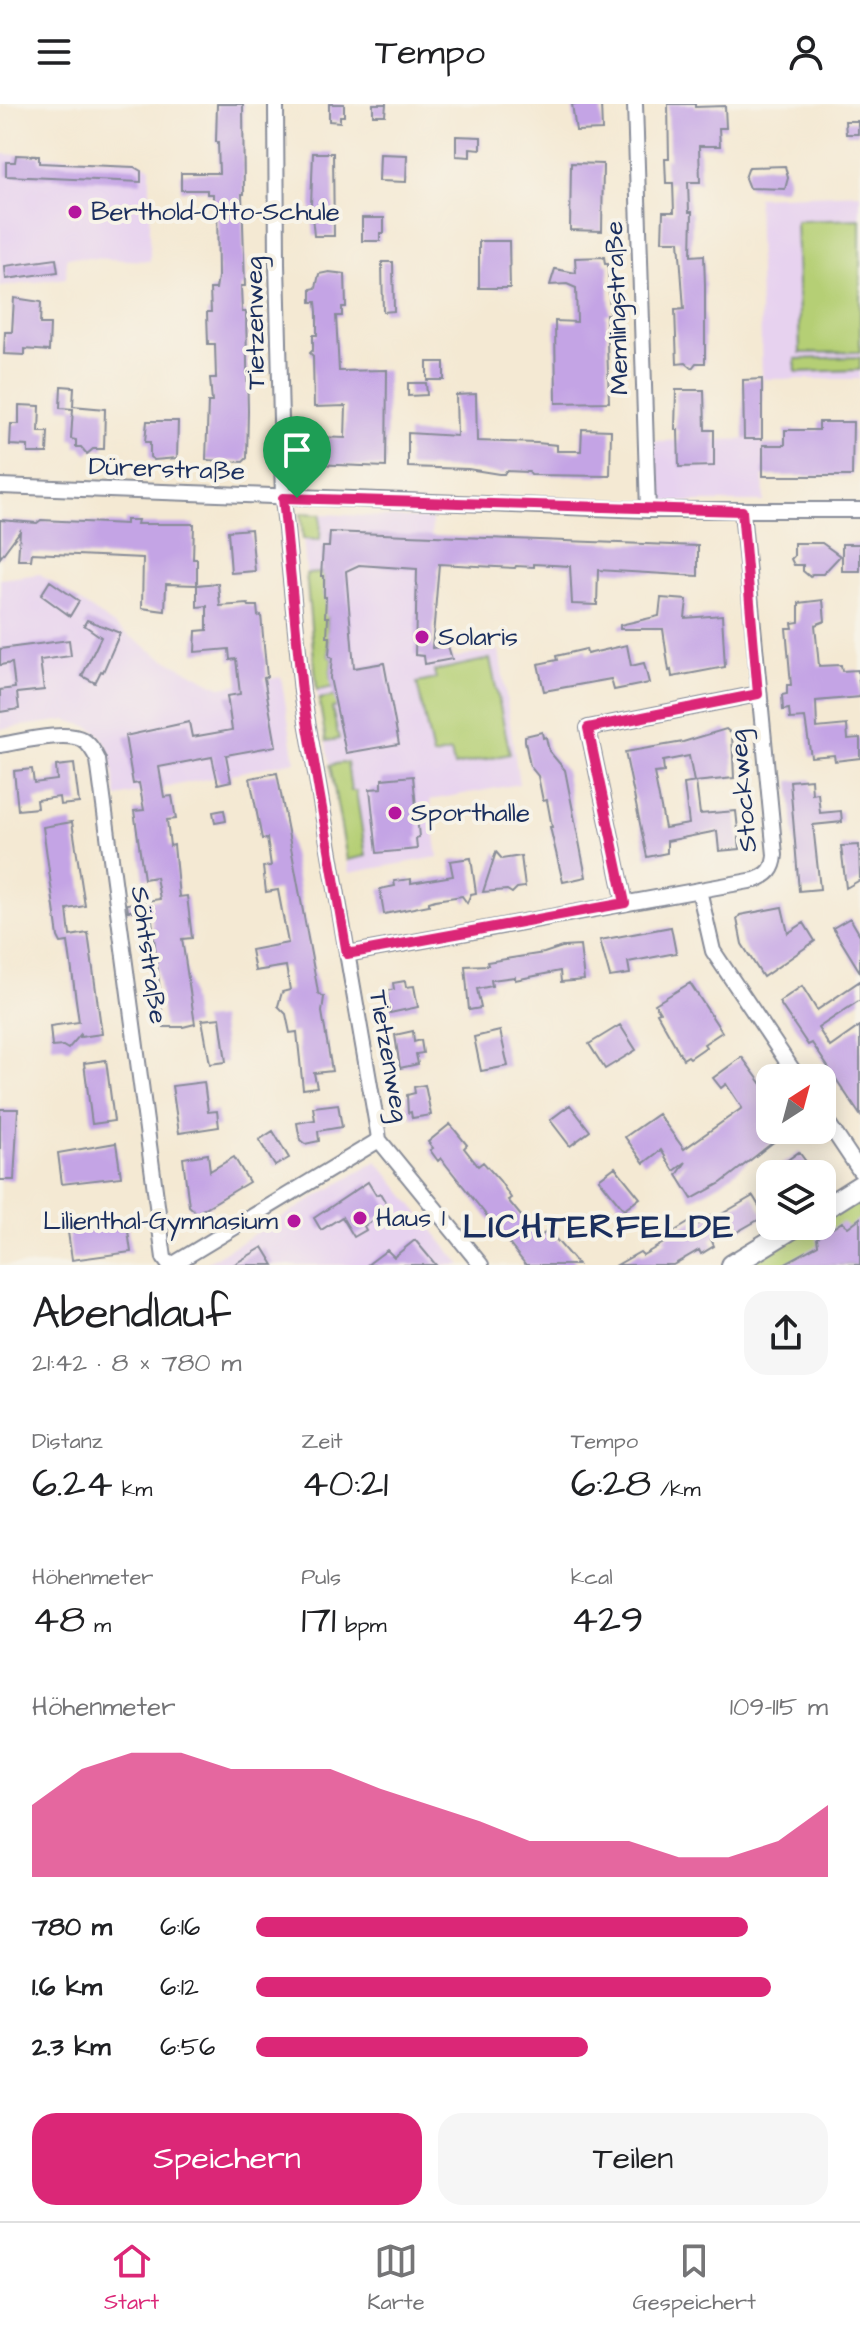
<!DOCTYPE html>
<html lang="de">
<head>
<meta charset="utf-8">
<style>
	body { margin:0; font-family:"Architects Daughter",sans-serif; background:#f6f6f6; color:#202124; height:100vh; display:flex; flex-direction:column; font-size:30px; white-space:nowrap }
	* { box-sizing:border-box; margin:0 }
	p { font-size:26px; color:#757577 }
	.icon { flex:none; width:44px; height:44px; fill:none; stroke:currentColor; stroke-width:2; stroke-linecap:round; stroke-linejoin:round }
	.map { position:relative; height:1161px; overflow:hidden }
	.details { display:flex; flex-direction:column; background:#fff; flex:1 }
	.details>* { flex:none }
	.needle { width:52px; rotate:36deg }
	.tools { position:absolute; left:756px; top:960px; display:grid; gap:16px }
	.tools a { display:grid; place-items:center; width:80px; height:80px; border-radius:16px; background:#fff; box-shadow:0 4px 20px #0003; font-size:40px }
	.pin { position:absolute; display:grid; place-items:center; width:68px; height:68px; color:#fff; margin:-82px -34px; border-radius:50% 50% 50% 0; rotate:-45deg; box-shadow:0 0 8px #0007 }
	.pin .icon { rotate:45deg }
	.round { display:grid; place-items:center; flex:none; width:84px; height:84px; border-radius:24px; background:#f6f6f6 }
	.headline { display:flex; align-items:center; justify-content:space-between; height:136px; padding:0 32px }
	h1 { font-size:44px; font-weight:600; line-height:60px }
	.stats { display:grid; grid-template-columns:repeat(3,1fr); gap:12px; height:136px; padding:8px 32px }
	.stats div { display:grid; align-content:center }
	.stats b { font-size:40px; font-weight:600 }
	.stats small { font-size:22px; font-weight:400 }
	.stats p { font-size:22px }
	.chart { height:224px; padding:16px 32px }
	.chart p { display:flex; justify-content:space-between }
	.chart svg { width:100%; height:144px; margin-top:8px; fill:#db2777; opacity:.7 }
	.primary-button { display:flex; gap:16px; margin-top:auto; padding:16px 32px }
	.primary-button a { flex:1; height:92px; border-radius:24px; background:#db2777; color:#fff; font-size:32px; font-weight:600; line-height:92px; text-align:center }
	.primary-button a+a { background:#f6f6f6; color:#202124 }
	ul { padding:0 32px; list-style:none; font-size:26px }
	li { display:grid; grid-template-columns:128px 96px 1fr; align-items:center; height:60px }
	li i { height:20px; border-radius:10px; background:#db2777 }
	header { display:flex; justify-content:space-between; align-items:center; height:104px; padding:0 32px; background:#fff; font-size:36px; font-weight:600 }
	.tabs { display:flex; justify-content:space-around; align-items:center; height:112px; border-top:2px solid #e0e0e0; background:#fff; font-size:22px; color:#757577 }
	.tabs a { display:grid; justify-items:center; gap:4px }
	.tabs .current { color:#db2777 }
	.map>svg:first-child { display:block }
	.built { fill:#e7d2ef }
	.green { fill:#b5cf74; stroke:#687f69; stroke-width:2 }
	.building { fill:#c4a4e5 }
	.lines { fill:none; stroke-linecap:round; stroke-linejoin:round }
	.minor-casing { stroke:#888c98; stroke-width:18 }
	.secondary-casing { stroke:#888c98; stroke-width:24 }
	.minor { stroke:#fff; stroke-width:14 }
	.secondary { stroke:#fff; stroke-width:20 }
	.route-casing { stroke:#fff; stroke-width:16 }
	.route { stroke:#db2777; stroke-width:10 }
	.poi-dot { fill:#b5179e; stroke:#f7f3e8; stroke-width:3 }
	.labels { text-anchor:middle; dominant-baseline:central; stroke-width:8; stroke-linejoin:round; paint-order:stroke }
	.poi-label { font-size:26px; fill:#1b2f5e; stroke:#f7f3e8; text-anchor:start }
	.street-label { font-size:26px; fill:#1b2f5e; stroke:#f7f3e8 }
	.district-label { font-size:34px; font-weight:bold; letter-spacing:2px; fill:#1b2f5e; stroke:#f7f3e8 }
</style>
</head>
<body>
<header><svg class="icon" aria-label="menu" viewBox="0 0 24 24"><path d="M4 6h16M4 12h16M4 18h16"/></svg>Tempo<svg class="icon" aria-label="person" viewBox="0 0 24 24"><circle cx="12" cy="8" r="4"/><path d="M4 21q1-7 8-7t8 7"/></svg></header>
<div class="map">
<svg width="860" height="1161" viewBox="0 0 860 1161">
	<rect width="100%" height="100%" fill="#f7f3e8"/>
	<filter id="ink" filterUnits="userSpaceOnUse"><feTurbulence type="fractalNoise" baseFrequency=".0125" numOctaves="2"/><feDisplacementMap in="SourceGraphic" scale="16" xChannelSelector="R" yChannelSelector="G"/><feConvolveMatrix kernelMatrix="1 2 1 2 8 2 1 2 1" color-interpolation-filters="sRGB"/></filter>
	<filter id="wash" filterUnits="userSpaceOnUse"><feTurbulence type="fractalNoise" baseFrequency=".006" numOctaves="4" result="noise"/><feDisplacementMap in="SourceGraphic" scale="32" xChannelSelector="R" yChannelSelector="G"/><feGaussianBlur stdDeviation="1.8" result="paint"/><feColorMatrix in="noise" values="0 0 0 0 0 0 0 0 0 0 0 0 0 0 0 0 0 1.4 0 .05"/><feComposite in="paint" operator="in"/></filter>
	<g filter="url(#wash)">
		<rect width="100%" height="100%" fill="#f4e9d3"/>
		<path class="built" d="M0 50 135 56 150 63V157L67 153 66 174 0 183Z
			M860 89V275H762L757 93Z
			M762 335 764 398H662L655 393 653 337Z
			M301 409 432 415 427 559 499 546 519 680 430 696 438 753 349 769 316 582Z
			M40 470 159 552 220 583 281 573 295 657 117 693 110 648 102 633 90 623 66 616 0 625V475Z
			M377 1057 461 1161H203L249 1133Z"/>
		<path class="green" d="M860 115V248L800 249 796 117Z
			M860 253V266L796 268 795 255Z
			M301 409 321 410 320 436 303 435Z
			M321 469 324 472V492L326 493 329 553 332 554 330 573 334 583 317 586 306 470Z
			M490 555 510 650 454 662 451 648 433 652 417 579 436 575 434 567Z
			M336 592 337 603 332 604 339 635 326 637 319 595Z
			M347 658 351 687H356L366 752 347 756 330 661Z
			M860 1091V1161H749L810 1122H822V1115Z"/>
		<g id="blocks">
			<path class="building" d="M217 0H243L244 90H242L245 182H241L242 208H246L248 307 247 354 243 358 206 356 208 298H212L210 274H216L215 240H208L207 208H211L210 185H216L218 173 217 100H213V90H207V86H181V69H219L218 38H216Z
				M329 0H344V12H340V18L329 17Z
				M373 0H386L385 11H373Z
				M572 0H601L602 26 576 27Z
				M668 0H695V3L725 2 726 24H719L720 42H699L700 78H688L689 108H692L691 152 704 151 705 181V259H696L692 264 686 259 677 260 675 206 684 205 679 137H662L663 108H674L673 79H666L665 55H669Z
				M845 17H858V30H846Z
				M456 32 481 33V45L470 44V53L456 52Z
				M313 49H333L334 132H314L311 101Z
				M380 50 407 51 406 78 379 77Z
				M16 51 39 52V59L134 63 141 67V78L6 72V58H15Z
				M571 59 603 60 602 127 570 126Z
				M785 62 788 74 785 85 749 84 745 74 749 63Z
				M362 114H384V129H380V137H362Z
				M479 137H509L510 184H479Z
				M604 153 605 160H608L610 210H606L609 298 556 299 555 217 577 218 576 184 567 180 550 181 555 165 576 169 575 154Z
				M56 155 58 168 6 175 5 162Z
				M382 158H393L394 207 383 208Z
				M329 168 345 170 346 203H342V212H336L339 267 387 266 386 363 314 360 316 333 345 334 346 302 314 303 313 252 310 249 313 246V231H317V208L316 198H311V185L316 184 319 170Z
				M14 194 41 198 40 220H50L49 247 25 245V251L4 250 5 228H12Z
				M427 258H444V276H427Z
				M762 275V335H744L743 276Z
				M408 279H426L427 291 408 292Z
				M61 282 74 283 73 302 105 305 104 345H93L87 350 81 343H76V336L71 335 73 305 60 304Z
				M676 286H704L705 326H714V362L679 363 678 326H675Z
				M476 290 477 337 537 339 557 341V347H581L582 325 611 326 610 372 531 371 529 368 506 367 504 370H499L468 365 408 363V329L457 332 456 291Z
				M19 301 40 302 39 328H48L47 349H28V342L10 341 11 320H19Z
				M147 317H178L177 354 154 356 150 353V338H145Z
				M819 318H853L852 372H763V341H785V326H819Z
				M0 416 37 419 41 416 126 420V416H138L137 420H194L193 455H197V481L166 480 165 507 142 504 143 454 32 449 31 456H18L20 427 0 454Z
				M251 425 255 467 231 469 228 427Z
				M330 428 698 442V472L598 466 597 501 572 500 570 462 534 460V463L516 462 515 464 439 460 432 544 448 542 452 555 425 560 424 552 415 551 417 465 359 461 346 467 354 564 384 559 399 640 346 649 330 574 332 554 329 553 330 533H327L328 513H325L326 493H324V472H321L323 443H329Z
				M794 439H822L840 452 823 470H812L810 473 803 467V461H794L791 455 794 452Z
				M842 440H860V467H842Z
				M50 477 79 497 70 512 41 491Z
				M218 479 220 502 248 500 249 502H257L258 512 261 511 267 573 264 574 276 642 226 651 231 677 218 680 212 653 159 663 164 693 172 692 176 715 167 716 170 742 174 741 179 793 187 792 192 834 182 835 195 920 183 923H164L151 807H128L127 800 160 795 156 773 144 775 134 707 144 706 139 679 133 680 125 632 189 618 192 633 232 626 227 592 240 590 236 555 230 556 229 545 195 548 196 527 207 526V502L197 503V481Z
				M661 494 687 496 685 514 722 511 725 563 672 573 671 566 669 567 663 525H620V521L659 512Z
				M823 496 825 517 815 521 819 562 841 561 842 567 858 566 860 593 816 597 817 624 847 621 848 635 860 634V654L835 657 834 651 811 653 805 614 790 615 789 605 783 606 782 591 787 590V581H791L786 524H793L792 519 799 518V499Z
				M87 516 120 529 103 568 101 567 95 579 82 572 101 533 84 521Z
				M69 536 71 552 40 556 44 586 17 589 19 605 0 608V586L15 584 12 559 0 561V545Z
				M627 541 631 562 644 559 649 579 614 586 611 575 544 587 538 560 557 556 556 552 586 545 587 550Z
				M726 625 732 630 734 674 694 678 689 652 663 657 664 668 654 669 665 724 689 720 684 680 696 678 700 710 736 707 740 745 719 747 717 727 667 737V749L647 753 625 648 683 638Z
				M542 628 543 634 546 633 549 647 565 666 586 773 563 778 550 723H552L547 696 543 697 538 672 530 662 525 637V632Z
				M74 660 79 699 60 701 59 693 36 696 37 704 18 706 14 667 32 665 34 679 57 676 56 662Z
				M277 669 317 882 318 889 324 893 322 908 332 967 314 969 317 983 303 985 297 928 290 929 286 910 278 902 282 888 290 886 286 862 255 867 251 846 288 839 278 786 266 788 263 763 271 762 267 734 262 735 250 674Z
				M413 672 419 733 416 734 417 745 377 749 370 685 382 684V675Z
				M811 675 812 690 818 689 820 709 841 707 842 718 813 721 820 785 799 787 790 677Z
				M224 706 226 717 215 719 213 708Z
				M72 718 85 802 67 805 70 832 88 829 102 930 80 933V931L68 945 63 942 52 943 50 922 79 918 68 838 61 839 58 833 43 723Z
				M859 741 860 776 846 784 841 742Z
				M496 748 502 755 521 752 525 783 517 784 512 789 507 786 483 788Z
				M471 754 476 789 471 790 467 799 462 792 435 796 429 798V801L384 810 380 785 395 782 394 777 411 775V779L453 772 450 757Z
				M782 803 788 829 804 819 815 837 763 873 742 840 737 815 740 811Z
				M850 814 860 831V868L833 824Z
				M671 823 676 849 628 858 630 870 610 873 600 836Z
				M580 842 584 876 561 878 560 867 515 876V873L491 876 492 882 477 885 481 904 469 906 465 862 488 861 487 858 544 849 562 843Z
				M405 877 406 883 414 882 418 903 390 909 387 887 394 885 393 879Z
				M860 877V896L818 924 830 943 860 922V1011L812 939 808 941 779 898 802 882 817 906Z
				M690 879 722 928 704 940 706 943 690 954 688 952 683 955 657 909 660 908 655 900Z
				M220 914 226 958 210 960 202 916Z
				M620 921 636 946 605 965 589 940Z
				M413 927 414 938 421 936 423 949 416 950 418 960 400 964 395 931Z
				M500 927 508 962 481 967 474 933Z
				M742 953 770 991V1026H789L721 1079 692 1095 677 1071 686 1058 674 1067 661 1046 644 1059 625 1033 658 1010 684 1045 742 1004 726 980 721 984 713 974Z
				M106 956 114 1017 92 1020 84 959Z
				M204 978 208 1008 217 1007 219 1023 179 1029 172 982Z
				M425 981 431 1011 412 1014 411 1008 408 1009 407 991 415 989 414 983Z
				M338 1000 342 1023 318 1027 319 1037 305 1040 300 1036 297 1019 315 1016 313 1003Z
				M570 1001 590 1027 570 1042 550 1016Z
				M0 1005H18L14 1076H0Z
				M450 1020 467 1041 464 1044 478 1062 483 1058 500 1077 511 1094 508 1096 539 1134 548 1126 578 1161H526L447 1062 441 1054 438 1057 430 1046 433 1044 428 1038Z
				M273 1027 289 1054 275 1062 259 1036Z
				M116 1039 121 1073 62 1080 58 1049Z
				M799 1048 815 1070H768Z
				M208 1050 210 1067 234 1053 249 1078 197 1109 189 1102 183 1054Z
				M615 1063 640 1094 624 1106 599 1075Z
				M368 1078 376 1091 380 1089 390 1106 364 1122 366 1126 354 1133 342 1113 321 1126 314 1114Z
				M753 1092 765 1112 735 1129 731 1123 711 1135 714 1142 701 1150 699 1146 673 1161H617L640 1148 643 1151 667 1137 663 1134 695 1115 699 1120 711 1111 713 1115Z
				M860 1114V1161H782L818 1141 817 1134 836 1122 842 1118 848 1123Z
				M127 1120 131 1148 72 1156 68 1128Z
				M415 1136 436 1161H367L387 1146 394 1153Z
				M263 1143 274 1161H233Z"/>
		</g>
	</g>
	<g filter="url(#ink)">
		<use href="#blocks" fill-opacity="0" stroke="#888c98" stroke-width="2"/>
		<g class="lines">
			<g class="minor-casing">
				<path id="minor" d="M276 0 277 160 283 394 302 588 378 1028 379 1036 481 1161
					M635 0 648 406
					M0 382 648 406H860
					M0 641C20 638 66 626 83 636 90 640 94 648 98 656L164 1154 169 1161
					M699 786 713 847 798 974
					M625 799 588 624 758 590
					M347 850 755 776C768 771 774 766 775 751L742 407
					M822 1010 860 1067
					M172 1161 379 1036"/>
			</g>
			<g class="secondary-casing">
				<path id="secondary" d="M822 1106 860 1082
					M732 1161 796 1122"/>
			</g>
			<use href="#minor" class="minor"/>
			<use href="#secondary" class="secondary"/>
		</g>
	</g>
	<g class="lines" filter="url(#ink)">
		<g class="route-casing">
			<path id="route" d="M283 394 742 407 758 590 588 624 625 799 347 850 302 588Z"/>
		</g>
		<use href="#route" class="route"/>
	</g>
	<g class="poi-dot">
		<circle cx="75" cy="108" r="8"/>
		<circle cx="422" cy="533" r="8"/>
		<circle cx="395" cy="709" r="8"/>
		<circle cx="360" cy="1114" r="8"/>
		<circle cx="294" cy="1117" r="8"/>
	</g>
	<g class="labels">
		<g class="poi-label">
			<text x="91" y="108">Berthold-Otto-Schule</text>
			<text x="438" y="533">Solaris</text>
			<text x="411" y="709">Sporthalle</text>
			<text x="376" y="1114">Haus 1</text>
			<text x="278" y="1117" text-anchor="end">Lilienthal-Gymnasium</text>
		</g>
		<g class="street-label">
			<text transform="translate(617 204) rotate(-92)">Memlingstraße</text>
			<text transform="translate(255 219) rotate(-91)">Tietzenweg</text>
			<text transform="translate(167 365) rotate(2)">Dürerstraße</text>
			<text transform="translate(743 687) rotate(-95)">Stockweg</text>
			<text transform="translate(149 851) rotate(82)">Söhtstraße</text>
			<text transform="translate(389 952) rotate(80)">Tietzenweg</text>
		</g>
		<g class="district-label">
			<text x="599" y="1123">LICHTERFELDE</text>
		</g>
	</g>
</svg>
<div class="tools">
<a><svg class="needle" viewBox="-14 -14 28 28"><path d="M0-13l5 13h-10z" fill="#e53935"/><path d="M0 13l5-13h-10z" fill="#757577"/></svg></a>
<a><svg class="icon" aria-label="layers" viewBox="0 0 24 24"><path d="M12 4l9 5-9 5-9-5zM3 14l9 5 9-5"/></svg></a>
</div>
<div class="pin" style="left:297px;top:394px;background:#1e9e55"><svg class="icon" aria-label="arrive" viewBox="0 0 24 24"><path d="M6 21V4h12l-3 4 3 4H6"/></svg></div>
</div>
<section class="details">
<div class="headline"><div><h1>Abendlauf</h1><p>21:42 · 8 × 780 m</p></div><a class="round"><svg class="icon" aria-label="share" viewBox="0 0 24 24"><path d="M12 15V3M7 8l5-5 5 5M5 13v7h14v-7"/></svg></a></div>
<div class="stats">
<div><p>Distanz</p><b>6.24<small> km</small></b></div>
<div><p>Zeit</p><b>40:21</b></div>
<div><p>Tempo</p><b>6:28<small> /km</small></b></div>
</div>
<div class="stats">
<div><p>Höhenmeter</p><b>48<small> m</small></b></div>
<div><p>Puls</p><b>171<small> bpm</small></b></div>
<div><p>kcal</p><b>429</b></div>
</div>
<div class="chart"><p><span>Höhenmeter</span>109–115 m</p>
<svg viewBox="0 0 160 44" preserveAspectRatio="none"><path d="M0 44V22L10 11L20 6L30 6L40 11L50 11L60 11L70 17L80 22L90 27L100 33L110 33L120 33L130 38L140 38L150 33L160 22V44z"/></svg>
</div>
<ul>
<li><b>780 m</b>6:16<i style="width:86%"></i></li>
<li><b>1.6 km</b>6:12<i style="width:90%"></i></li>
<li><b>2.3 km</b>6:56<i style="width:58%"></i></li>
</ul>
<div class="primary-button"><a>Speichern</a><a>Teilen</a></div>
</section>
<nav class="tabs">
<a class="current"><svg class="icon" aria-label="home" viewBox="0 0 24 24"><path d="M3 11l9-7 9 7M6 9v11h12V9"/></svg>Start</a>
<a><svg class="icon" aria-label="map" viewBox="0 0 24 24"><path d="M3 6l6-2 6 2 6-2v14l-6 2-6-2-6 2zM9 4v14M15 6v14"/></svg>Karte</a>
<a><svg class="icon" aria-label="saved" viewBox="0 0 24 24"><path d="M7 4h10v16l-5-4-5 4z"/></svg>Gespeichert</a>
</nav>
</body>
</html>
